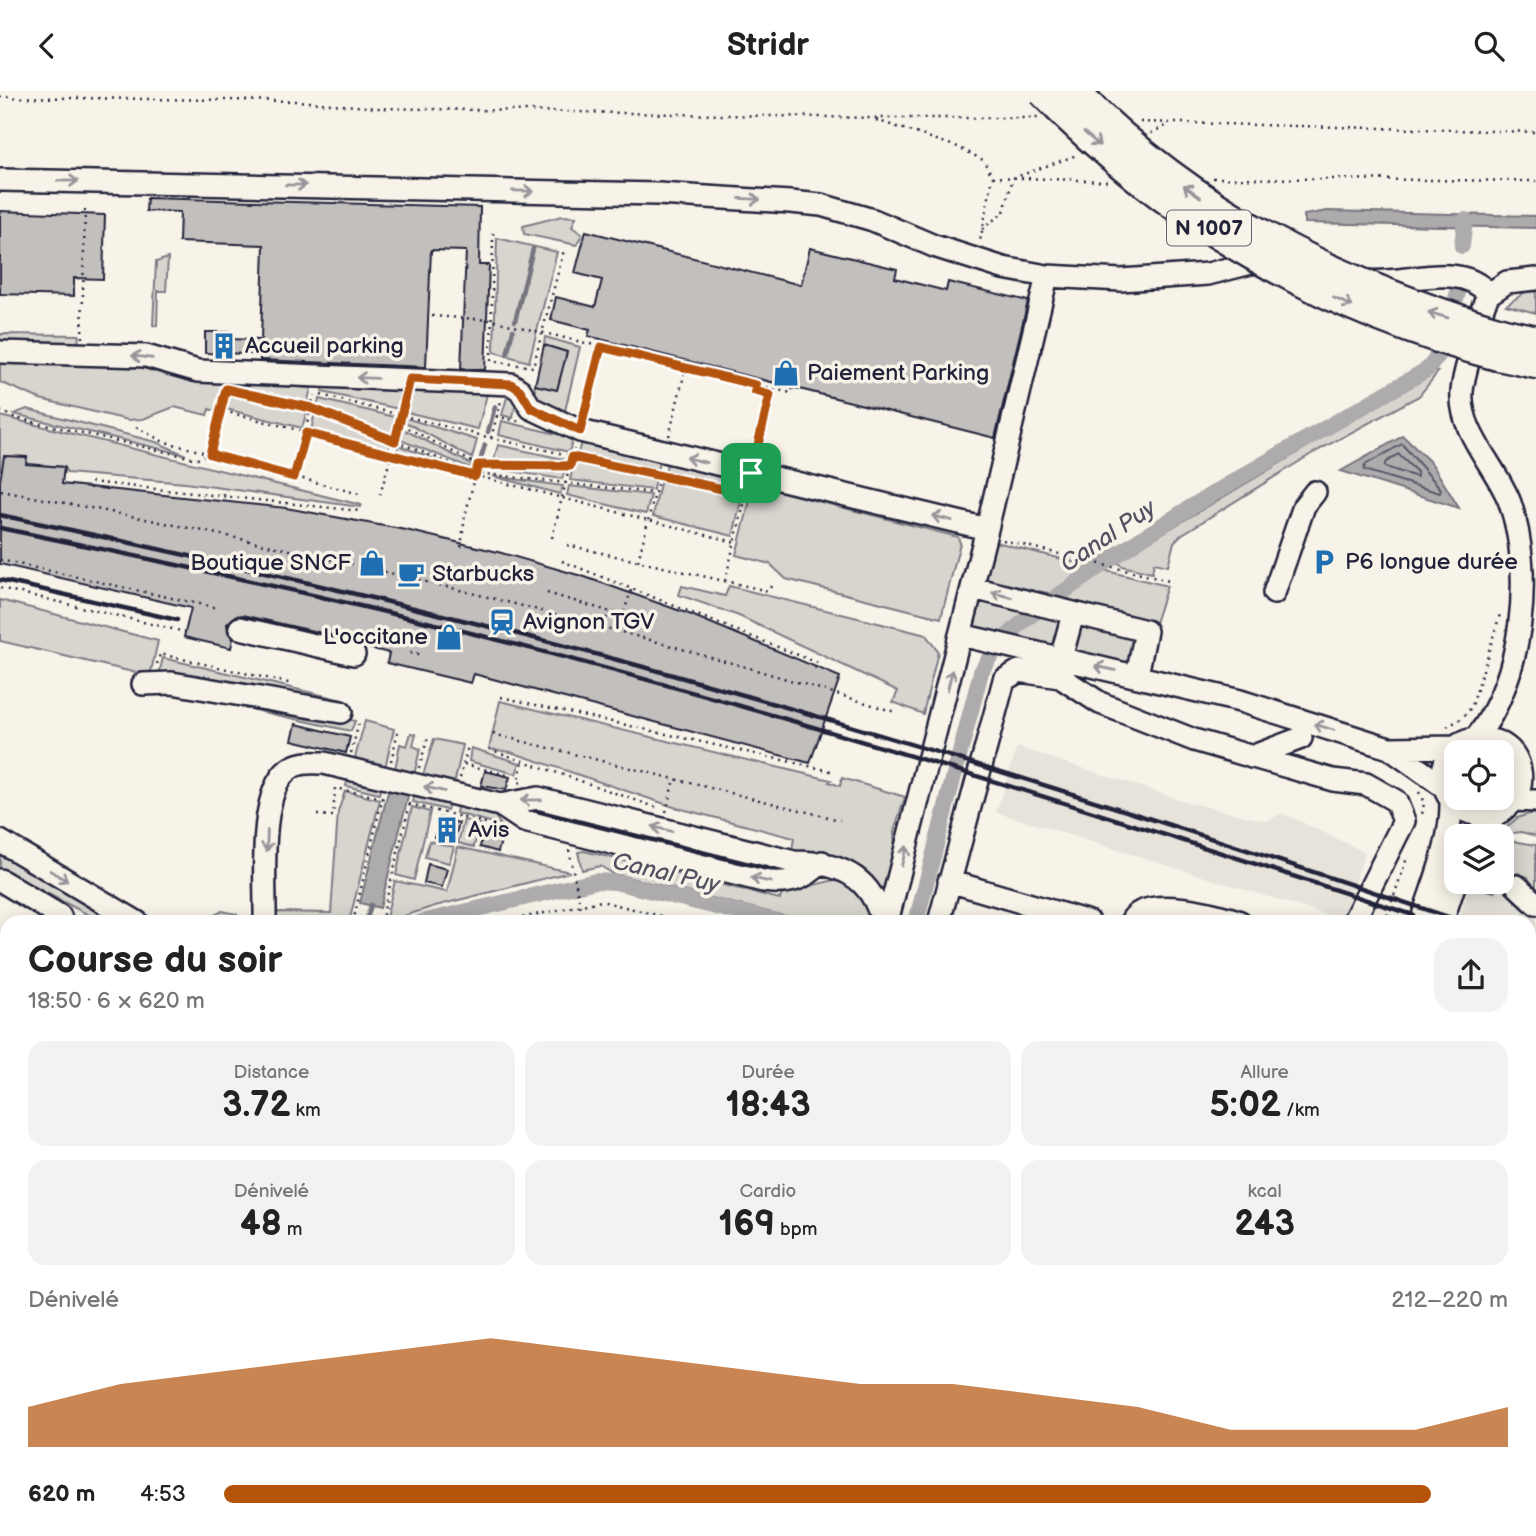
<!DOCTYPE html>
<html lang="fr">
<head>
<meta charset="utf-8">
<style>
	body { margin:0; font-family:"Balsamiq Sans",sans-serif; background:#f2f2f2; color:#222; height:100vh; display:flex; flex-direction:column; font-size:26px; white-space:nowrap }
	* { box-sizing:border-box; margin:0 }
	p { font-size:23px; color:#767676 }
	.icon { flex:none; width:38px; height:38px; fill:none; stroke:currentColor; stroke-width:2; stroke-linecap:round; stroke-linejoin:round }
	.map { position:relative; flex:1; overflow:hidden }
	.sheet { position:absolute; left:0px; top:824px; width:1536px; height:621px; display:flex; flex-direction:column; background:#fff; border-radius:21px 21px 0 0; box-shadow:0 4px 18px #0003 }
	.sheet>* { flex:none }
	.buttons { position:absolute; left:1444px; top:649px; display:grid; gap:14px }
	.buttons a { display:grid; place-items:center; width:70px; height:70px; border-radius:14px; background:#fff; box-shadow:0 4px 18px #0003; font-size:35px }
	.pin { position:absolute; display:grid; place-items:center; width:60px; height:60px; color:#fff; margin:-30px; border-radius:14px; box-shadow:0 4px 10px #0006 }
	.round { display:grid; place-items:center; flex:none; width:74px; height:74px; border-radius:21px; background:#f2f2f2 }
	.overview { display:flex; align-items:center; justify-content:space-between; height:119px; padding:0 28px }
	h1 { font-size:38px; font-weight:600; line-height:52px }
	.figures { display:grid; grid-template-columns:repeat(3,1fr); gap:10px; height:119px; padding:7px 28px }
	.figures div { display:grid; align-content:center; border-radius:18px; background:#f2f2f2; text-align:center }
	.figures b { font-size:35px; font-weight:600 }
	.figures small { font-size:19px; font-weight:400 }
	.figures p { font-size:19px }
	.chart { height:196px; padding:14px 28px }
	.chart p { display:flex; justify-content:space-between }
	.chart svg { width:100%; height:126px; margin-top:7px; fill:#b45309; opacity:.7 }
	ul { padding:0 28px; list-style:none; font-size:23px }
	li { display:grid; grid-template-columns:112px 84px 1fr; align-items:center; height:52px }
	li i { height:18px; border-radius:9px; background:#b45309 }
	header { display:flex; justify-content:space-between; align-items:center; height:91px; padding:0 28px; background:#fff; font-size:32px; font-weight:600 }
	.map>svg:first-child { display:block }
	.built { fill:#e7e3db }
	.green { fill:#d8d5cf; stroke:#7d7c85; stroke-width:2 }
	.water { fill:#aeabad; stroke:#76747f; stroke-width:2 }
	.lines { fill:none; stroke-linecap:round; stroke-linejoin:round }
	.shore { stroke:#5a5969; stroke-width:2 }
	.stream { stroke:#76747f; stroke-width:4.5 }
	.canal { stroke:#aeabad; stroke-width:16 }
	.building { fill:#c2bfbd; stroke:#22223b; stroke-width:2 }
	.minor-casing { stroke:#22223b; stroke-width:26 }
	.highway-casing { stroke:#22223b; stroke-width:35 }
	.path { stroke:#22223b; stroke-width:2.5; stroke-dasharray:2 5; stroke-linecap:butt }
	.minor { stroke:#f7f3e8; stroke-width:21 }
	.highway { stroke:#f7f3e8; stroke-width:30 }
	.rail { stroke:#22223b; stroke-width:4.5 }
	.highway-bridge-casing { stroke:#22223b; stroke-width:35; stroke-linecap:butt }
	.highway-bridge { stroke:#f7f3e8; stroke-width:30 }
	.oneway { stroke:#97959a }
	.route-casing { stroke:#fff; stroke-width:14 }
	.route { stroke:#b45309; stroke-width:9 }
	.labels { text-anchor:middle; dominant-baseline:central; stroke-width:7; stroke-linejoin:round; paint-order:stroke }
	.shield { fill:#f7f3e8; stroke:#62616f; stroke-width:2 }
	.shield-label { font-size:21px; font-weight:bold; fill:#22223b }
	.poi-label { font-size:23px; fill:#22223b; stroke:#f7f3e8; text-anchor:start }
	.water-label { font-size:24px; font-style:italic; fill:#535263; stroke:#f7f3e8 }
</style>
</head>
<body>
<header><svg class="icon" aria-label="back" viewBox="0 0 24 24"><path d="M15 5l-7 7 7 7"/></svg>Stridr<svg class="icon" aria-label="search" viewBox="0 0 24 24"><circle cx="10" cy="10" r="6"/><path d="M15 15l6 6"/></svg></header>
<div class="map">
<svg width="1536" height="1445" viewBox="0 0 1536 1445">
	<rect width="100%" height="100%" fill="#f7f3e8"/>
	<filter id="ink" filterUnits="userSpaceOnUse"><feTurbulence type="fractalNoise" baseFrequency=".0143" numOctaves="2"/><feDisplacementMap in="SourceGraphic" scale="14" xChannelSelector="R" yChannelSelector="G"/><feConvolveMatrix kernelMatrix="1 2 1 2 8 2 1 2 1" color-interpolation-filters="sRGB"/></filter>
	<g filter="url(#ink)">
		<path class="built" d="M1017 656 1191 712 1267 730 1282 722 1365 761 1343 829 996 721Z
			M1518 782 1528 786 1536 804V908L1530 906V831H1459L1470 793 1494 801 1503 789Z
			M324 1438 446 1439 450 1445H322Z"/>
		<path class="green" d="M562 125 576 126 572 136 582 143 577 154 524 143 523 135Z
			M497 147 557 161 529 271 494 261Z
			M168 167 166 200H158L157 235 153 234 156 171Z
			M1536 194V222L1506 214Z
			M0 243 79 244 78 254 0 251Z
			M545 246 580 256 564 324 539 318 534 303 535 294 557 298 566 261 544 254Z
			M0 270 135 275 192 291H223L216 320 209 318 207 324 174 316 143 328 128 329 40 308 0 291Z
			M1434 280 1438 281 1419 305 1313 362 1181 444 1174 451 1168 475 1154 472 1152 482 1122 475 1116 470Z
			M232 291 311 297 307 313 230 295Z
			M323 296 403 298 399 318 322 301Z
			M412 298 487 303 478 338 406 321Z
			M509 299C518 308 515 316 513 327L502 324Z
			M230 301 307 319 302 337 226 318Z
			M319 308 395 326 391 344 317 316Z
			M27 318 156 351 186 364 14 323Z
			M315 321 390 351 389 359 311 340Z
			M0 325 361 414 360 416 185 392 67 382 64 376 26 373V366L4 365 3 379H0Z
			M405 327 477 349 472 367 403 330Z
			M502 330 573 347 569 361 499 344Z
			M401 337 471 373V377L398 348Z
			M581 350 659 370 657 381 578 363Z
			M398 354 460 378 397 361Z
			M498 354 568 369 493 372Z
			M575 369 655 387 653 399 570 389Z
			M667 372 745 393 743 398 665 382Z
			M491 377 565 378 562 388Z
			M492 385 563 395 560 403Z
			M661 388 742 405 733 445 653 425Z
			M754 394 958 446 960 452 941 527 786 488 770 473 736 464Z
			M569 395 651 404 646 423 567 404Z
			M992 450 1093 476 1054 503 1039 500 1035 505 985 490Z
			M1099 478 1167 495 1154 535 1067 513 1069 508 1058 505Z
			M682 495 725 505 729 495 926 544 938 561 923 623 893 611 898 600 739 525 679 504Z
			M0 509 158 550 150 585 0 550Z
			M979 510 1026 521 998 544 973 536Z
			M1040 523 1064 528 1057 560 1010 546Z
			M1079 532 1134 547 1129 575 1072 564Z
			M163 567 343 609V611L158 587Z
			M194 606 339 626 355 630 351 640Z
			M500 610 831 689 829 691 840 695 842 687 905 706 894 741 896 777 885 827 834 767 792 759 794 747 674 716 511 661 489 658Z
			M365 630 394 638 384 681 353 674Z
			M411 642 416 643 413 655 420 658 414 684 395 678 400 653 407 655Z
			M434 648 463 654 453 698 421 691Z
			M471 657 520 672 516 683 469 670Z
			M349 683 382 692 379 703 346 695Z
			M345 700 380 709 349 831H275L277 821 331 822 338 721Z
			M415 700 450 710 447 719 413 711Z
			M458 712 492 721 501 734 456 722Z
			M412 716 430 721 414 789 396 784Z
			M1529 723H1536V745L1521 741 1498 744 1517 727Z
			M464 729 480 733 474 756 458 752Z
			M1502 748 1536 754V804L1528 786 1518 782 1503 789 1494 801 1470 793 1502 791Z
			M429 750 454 756 449 772 425 766Z
			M0 755 126 831H102L0 778Z
			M458 756 570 781 435 815 385 831 395 790 447 801Z
			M584 760 780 808 782 802 838 788 861 803 875 831H809L614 783 600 775 582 779 578 761Z
			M222 820 237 823 236 831H202Z
			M1530 1175 1536 1207V1407L1530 1408Z"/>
		<path class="water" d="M1327 120 1536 125V137L1305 132 1304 124Z
			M1403 345 1432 373 1459 417 1341 380Z
			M389 697 409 702 380 817 360 812Z"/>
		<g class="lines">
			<path class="shore" d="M1402 353 1441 398 1440 402 1364 379 1365 374Z
				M1398 363 1417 381V386L1385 376V372Z"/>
			<path class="stream" d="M515 230 533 158
				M507 264 513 239
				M488 341 495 316
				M480 370 485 354
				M366 831 371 814"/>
			<path class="canal" d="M1462 155 1465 129
				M421 831 596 790 615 791 778 831
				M916 831 981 581C1002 539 1044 515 1082 488 1191 410 1312 346 1428 278L1440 262 1458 201
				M0 1179 7 1173"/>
		</g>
		<path class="building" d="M147 107 480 116 479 174H489L485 279 461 278 466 160 431 159 426 276 260 269V263L205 262V241H228L227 248 261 249 264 154 179 151 180 121 146 120Z
			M0 120 105 124 103 188 74 187V205L0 203Z
			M586 140 801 194 810 157 897 178 895 187 946 200 948 191 1028 210 995 347 588 245 590 239 551 229 556 206 595 216 602 189 575 182Z
			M544 254 567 261 557 299 535 294Z
			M4 365 27 366 26 373 64 376 62 393 286 417 406 439 498 461 585 486 689 523 840 586 810 672 474 583 471 592 387 572 389 562 365 556 357 550 243 524 236 525 227 533 228 541 233 548 231 557 184 546 191 517 0 473V390Z
			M296 633 350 646 346 662 292 649Z
			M485 680 510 686 506 699 481 695Z
			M440 727 459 732 454 750 435 746Z
			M484 738 503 742 498 761 480 756Z
			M428 773 447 778 442 796 424 792Z"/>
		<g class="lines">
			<g class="minor-casing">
				<path id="minor" d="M0 89 658 103 790 111 821 114 873 129 934 155 1003 177 1047 185 1121 189 1208 183 1255 171 1268 172
					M1365 190C1405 195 1459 168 1489 203
					M0 261 146 265 198 280 511 293 520 299 531 317 580 340 987 438 887 831
					M987 438 1047 185
					M973 497 1146 540 1137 584
					M1274 502 1304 415 1315 401
					M240 537 354 563
					M961 544 1240 610 1389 657 1456 656
					M1061 567 1073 523
					M143 593 172 592 341 621
					M1476 647C1523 589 1534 482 1510 412 1497 376 1459 342 1462 301 1463 285 1469 269 1473 254 1477 238 1480 218 1489 203L1507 191 1536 188
					M1389 657 1444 696
					M1251 666 1301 647
					M1514 709 1536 710
					M500 714 538 707 794 771C837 771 872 784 882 831
					M1476 746C1488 726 1512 718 1519 699 1523 686 1520 669 1510 659 1502 651 1492 648 1481 648 1427 647 1430 733 1494 723
					M0 750 137 831
					M0 789 60 825 62 831
					M949 790 1089 831
					M1517 795 1536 813
					M265 831C266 794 257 703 288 679 299 670 312 672 324 672L500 714 524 730 763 790C787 794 804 789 822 771
					M939 831 1004 589 1019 580 1060 586 1100 612 1194 649 1333 689 1366 693 1396 710 1404 730 1353 831
					M1131 831C1142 803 1219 823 1240 831
					M1421 831C1433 793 1452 751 1451 710
					M1442 831 1456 789
					M1530 944 1536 946
					M0 1225 7 1219
					M192 1438 215 1445
					M491 1438 494 1445
					M508 1438 511 1445
					M1147 1438V1445
					M298 1445 299 1438"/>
			</g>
			<g class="highway-casing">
				<path id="highway" d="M1504 243 1536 250
					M1498 264 1536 272"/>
			</g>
			<path class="path" d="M0 6 297 10 378 17 873 27H1039
				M876 29 958 56 983 69 993 86 980 150
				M1140 31 1536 41
				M1151 42 1170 33
				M993 86 1108 90
				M1213 87 1536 90
				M982 138 1004 121 1013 87 1077 64
				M493 142 491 270 533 276 564 159
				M432 225 491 229 791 302 793 296
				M82 247 85 114
				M243 301 311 317 476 382 655 402
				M321 304 491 347 746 403
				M406 308 400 333 478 374 570 375
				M220 319 226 298
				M0 320 16 327 197 368 210 363 220 319 734 451
				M584 321 601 257
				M496 325 520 331
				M136 336 162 350 363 404
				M669 345 686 276
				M491 347 501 310
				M756 364 770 304 755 300 756 294
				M294 386 314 304
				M91 398V391L359 420
				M1 400C301 455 604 530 895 621
				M380 404 400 333
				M223 411 224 403
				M552 447 574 358
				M1003 449 1173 491
				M567 454 768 500 773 492
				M461 456 465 425 478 374
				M0 469 217 517
				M562 470 818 572 815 578
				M638 470 661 378
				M464 485 501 490 517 484
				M725 490 748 397
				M0 497 185 541
				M547 502 608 520
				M624 521 632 497
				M606 528 608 520 633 526
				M410 562 417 564 419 558
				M157 573 160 563 293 593
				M501 606 831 680
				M1447 636 1464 626 1472 615 1501 520
				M493 643 840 729
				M489 658 658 717
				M351 662 359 631
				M391 670 398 640
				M464 673 511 685
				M419 677 428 646
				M460 687 468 655
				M521 692 518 691 523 670
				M1419 701 1424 712 1422 724
				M409 713 498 735
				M666 721 674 688
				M317 724 333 725 335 697 382 707
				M569 759 581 819
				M353 831 383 705
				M381 831 410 712
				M502 831 601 810 685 831
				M1385 831 1407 767
				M452 1438 455 1445
				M467 1438 471 1445"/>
			<use href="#minor" class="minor"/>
			<use href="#highway" class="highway"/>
			<path class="rail" d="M0 424C224 471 448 522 669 583 936 657 1200 742 1463 831
				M0 437C147 467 293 498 439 534 768 616 1091 719 1413 824
				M0 489 177 529
				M1530 863 1536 865"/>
			<g class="highway-bridge-casing">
				<path id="highway-bridge" d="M1043 0C1168 129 1325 218 1498 264
					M1073 0C1194 124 1340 195 1504 243"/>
			</g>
			<use href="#highway-bridge" class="highway-bridge"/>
		</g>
		<defs><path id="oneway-shaft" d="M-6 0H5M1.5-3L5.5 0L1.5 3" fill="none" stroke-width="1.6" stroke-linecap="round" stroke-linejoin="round" transform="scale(1.75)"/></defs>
		<g class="oneway">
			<use href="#oneway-shaft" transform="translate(1092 48) rotate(40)"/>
			<use href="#oneway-shaft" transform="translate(68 90) rotate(1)"/>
			<use href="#oneway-shaft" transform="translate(296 94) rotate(1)"/>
			<use href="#oneway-shaft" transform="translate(523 100) rotate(1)"/>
			<use href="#oneway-shaft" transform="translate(1192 100) rotate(-144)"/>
			<use href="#oneway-shaft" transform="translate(750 108) rotate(3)"/>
			<use href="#oneway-shaft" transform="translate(1343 211) rotate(24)"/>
			<use href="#oneway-shaft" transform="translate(1438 224) rotate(-164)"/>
			<use href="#oneway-shaft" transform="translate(142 266) rotate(-173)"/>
			<use href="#oneway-shaft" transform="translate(367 287) rotate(-178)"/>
			<use href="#oneway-shaft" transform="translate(696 369) rotate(-166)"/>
			<use href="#oneway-shaft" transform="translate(942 427) rotate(-166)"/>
			<use href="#oneway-shaft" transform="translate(1002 504) rotate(-165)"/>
			<use href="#oneway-shaft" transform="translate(1105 577) rotate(-167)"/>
			<use href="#oneway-shaft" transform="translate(950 589) rotate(-76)"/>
			<use href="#oneway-shaft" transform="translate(1324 636) rotate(-162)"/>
			<use href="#oneway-shaft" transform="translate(434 698) rotate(-167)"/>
			<use href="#oneway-shaft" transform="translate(531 709) rotate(179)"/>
			<use href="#oneway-shaft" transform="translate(662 738) rotate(-166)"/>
			<use href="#oneway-shaft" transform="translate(267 750) rotate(92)"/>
			<use href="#oneway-shaft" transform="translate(904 765) rotate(-75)"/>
			<use href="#oneway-shaft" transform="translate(59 785) rotate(31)"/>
			<use href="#oneway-shaft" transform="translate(761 789) rotate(-168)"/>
		</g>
	</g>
	<g class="lines" filter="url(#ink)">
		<g class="route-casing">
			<path id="route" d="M601 256 756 294 755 300 770 304 746 403 572 366 570 375 478 374 475 385 306 342 294 386 210 363 226 298 311 317 395 350 410 288 511 293 520 299 531 317 580 340Z"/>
		</g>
		<use href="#route" class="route"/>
	</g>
	<defs>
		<g id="building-bare" transform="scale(2.1)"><path d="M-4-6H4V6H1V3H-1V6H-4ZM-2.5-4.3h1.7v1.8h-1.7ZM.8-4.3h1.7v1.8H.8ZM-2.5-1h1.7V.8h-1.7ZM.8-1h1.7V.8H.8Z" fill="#1f6fb2" stroke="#f7f3e8" stroke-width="2.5" paint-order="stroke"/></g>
		<g id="shop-bare" transform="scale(2.1)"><path d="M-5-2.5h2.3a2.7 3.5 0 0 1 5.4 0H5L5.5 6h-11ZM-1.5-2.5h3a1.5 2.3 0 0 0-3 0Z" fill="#1f6fb2" stroke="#f7f3e8" stroke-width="2.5" paint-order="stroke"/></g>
		<g id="parking-bare" transform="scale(2.1)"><path d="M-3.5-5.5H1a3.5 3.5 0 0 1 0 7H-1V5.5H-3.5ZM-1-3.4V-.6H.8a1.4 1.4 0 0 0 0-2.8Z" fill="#1f6fb2" stroke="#f7f3e8" stroke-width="2.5" paint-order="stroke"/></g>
		<g id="cafe-bare" transform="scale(2.1)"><path d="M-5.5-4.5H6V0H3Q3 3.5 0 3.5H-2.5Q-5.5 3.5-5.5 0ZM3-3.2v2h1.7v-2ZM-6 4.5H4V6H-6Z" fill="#1f6fb2" stroke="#f7f3e8" stroke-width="2.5" paint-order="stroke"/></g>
		<g id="station-bare" transform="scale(2.1)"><path d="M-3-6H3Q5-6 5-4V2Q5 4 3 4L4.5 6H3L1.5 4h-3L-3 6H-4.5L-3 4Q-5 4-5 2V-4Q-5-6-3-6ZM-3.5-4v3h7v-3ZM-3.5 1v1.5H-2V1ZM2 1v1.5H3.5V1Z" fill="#1f6fb2" stroke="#f7f3e8" stroke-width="2.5" paint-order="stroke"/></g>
	</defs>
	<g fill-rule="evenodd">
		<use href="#building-bare" x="224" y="255"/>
		<use href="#shop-bare" x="786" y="282"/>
		<use href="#parking-bare" x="1324" y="471"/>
		<use href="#shop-bare" x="372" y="472"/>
		<use href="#cafe-bare" x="411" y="483"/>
		<use href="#station-bare" x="502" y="531"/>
		<use href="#shop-bare" x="449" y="546"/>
		<use href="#building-bare" x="447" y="739"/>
	</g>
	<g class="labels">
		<rect class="shield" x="1167" y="119.5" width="84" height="35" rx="5"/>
		<g class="shield-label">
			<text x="1209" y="137">N 1007</text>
		</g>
		<g class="poi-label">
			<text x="245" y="255">Accueil parking</text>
			<text x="807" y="282">Paiement Parking</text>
			<text x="1345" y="471">P6 longue durée</text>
			<text x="351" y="472" text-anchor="end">Boutique SNCF</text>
			<text x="432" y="483">Starbucks</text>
			<text x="523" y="531">Avignon TGV</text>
			<text x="428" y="546" text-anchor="end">L'occitane</text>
			<text x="468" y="739">Avis</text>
		</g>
		<g class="water-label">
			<text transform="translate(1108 445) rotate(-34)">Canal Puy</text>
			<text transform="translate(666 782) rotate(13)">Canal Puy</text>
		</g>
	</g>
</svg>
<div class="buttons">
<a><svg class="icon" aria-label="locate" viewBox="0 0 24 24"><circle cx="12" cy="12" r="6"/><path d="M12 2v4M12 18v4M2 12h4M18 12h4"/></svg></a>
<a><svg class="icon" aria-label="layers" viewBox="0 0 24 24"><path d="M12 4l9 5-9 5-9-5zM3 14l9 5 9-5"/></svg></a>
</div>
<div class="pin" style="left:751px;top:382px;background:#1e9e55"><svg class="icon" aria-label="arrive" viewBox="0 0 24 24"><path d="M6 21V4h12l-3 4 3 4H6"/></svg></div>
<section class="sheet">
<div class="overview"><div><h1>Course du soir</h1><p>18:50 · 6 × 620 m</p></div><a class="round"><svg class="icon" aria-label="share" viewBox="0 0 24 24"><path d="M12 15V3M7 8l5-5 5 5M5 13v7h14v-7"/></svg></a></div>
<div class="figures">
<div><p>Distance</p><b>3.72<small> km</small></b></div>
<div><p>Durée</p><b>18:43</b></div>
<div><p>Allure</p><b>5:02<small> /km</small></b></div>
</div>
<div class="figures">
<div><p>Dénivelé</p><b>48<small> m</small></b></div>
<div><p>Cardio</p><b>169<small> bpm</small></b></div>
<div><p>kcal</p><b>243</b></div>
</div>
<div class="chart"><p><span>Dénivelé</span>212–220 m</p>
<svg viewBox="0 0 160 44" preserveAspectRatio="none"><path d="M0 44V30L10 22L20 18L30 14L40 10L50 6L60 10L70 14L80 18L90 22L100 22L110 26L120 30L130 38L140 38L150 38L160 30V44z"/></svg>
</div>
<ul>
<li><b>620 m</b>4:53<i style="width:94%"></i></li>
</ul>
</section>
</div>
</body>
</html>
